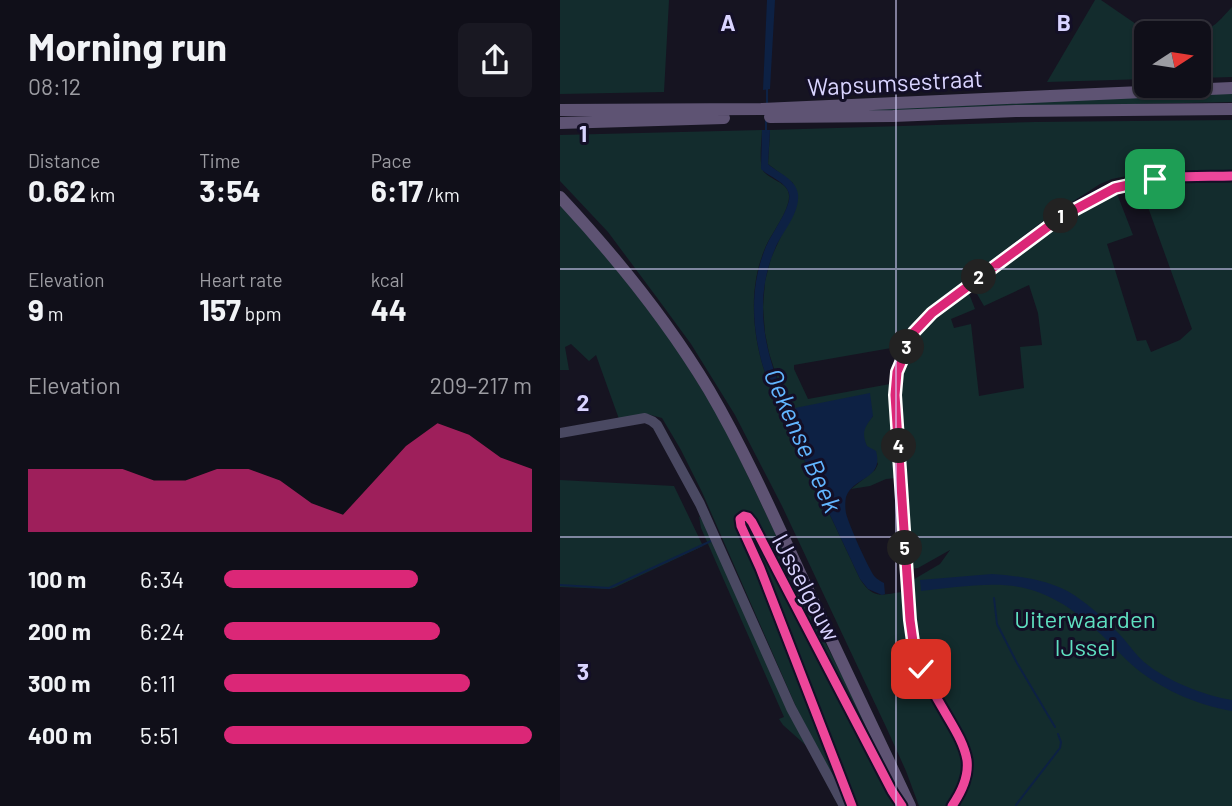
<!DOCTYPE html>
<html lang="en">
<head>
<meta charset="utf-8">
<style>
	body { margin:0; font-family:Barlow,sans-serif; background:#191822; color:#f1f3f6; height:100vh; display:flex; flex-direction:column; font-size:26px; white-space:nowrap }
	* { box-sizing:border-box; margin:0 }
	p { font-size:23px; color:#9c9ca2 }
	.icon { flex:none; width:38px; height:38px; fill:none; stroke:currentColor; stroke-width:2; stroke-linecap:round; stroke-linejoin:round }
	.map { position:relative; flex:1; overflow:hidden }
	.side { display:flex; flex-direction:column; background:#100f19; width:560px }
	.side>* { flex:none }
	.needle { width:46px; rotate:78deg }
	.tools { position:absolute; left:574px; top:21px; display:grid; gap:14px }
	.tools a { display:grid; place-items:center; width:77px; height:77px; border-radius:10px; background:#100f19; box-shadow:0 2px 5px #0004,0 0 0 2px #302f38; font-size:35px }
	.pin { position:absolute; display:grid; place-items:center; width:60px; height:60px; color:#fff; margin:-30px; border-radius:14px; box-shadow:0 4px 10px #0006 }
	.km { position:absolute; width:35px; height:35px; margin:-18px; border-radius:50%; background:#222; color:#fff; font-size:19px; line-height:35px; text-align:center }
	.round { display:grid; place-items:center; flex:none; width:74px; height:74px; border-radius:10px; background:#191822 }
	.head { display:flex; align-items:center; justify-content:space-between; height:119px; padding:0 28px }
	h1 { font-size:38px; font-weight:700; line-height:52px }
	.stats { display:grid; grid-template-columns:repeat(3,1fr); gap:10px; height:119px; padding:7px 28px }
	.stats div { display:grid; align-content:center }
	.stats b { font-size:30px; font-weight:700 }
	.stats small { font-size:19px; font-weight:400 }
	.stats p { font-size:19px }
	.chart { height:196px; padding:14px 28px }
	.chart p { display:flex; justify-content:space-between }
	.chart svg { width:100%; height:126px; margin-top:7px; fill:#db2777; opacity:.7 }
	ul { padding:0 28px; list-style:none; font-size:23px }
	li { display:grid; grid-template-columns:112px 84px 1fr; align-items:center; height:52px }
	li i { height:18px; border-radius:9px; background:#db2777 }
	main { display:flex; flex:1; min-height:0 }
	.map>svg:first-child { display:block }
	.green { fill:#132c2d }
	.water { fill:#0d2144 }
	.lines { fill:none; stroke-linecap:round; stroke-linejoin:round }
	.stream { stroke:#0d2144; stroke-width:2 }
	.minor { stroke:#4a4962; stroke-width:10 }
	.major { stroke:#5e5373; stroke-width:12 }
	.cycleway-casing { stroke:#130f26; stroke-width:13 }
	.cycleway { stroke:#ed469a; stroke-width:9 }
	.route-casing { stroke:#fff; stroke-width:14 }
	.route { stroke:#db2777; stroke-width:9 }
	.grid { fill:none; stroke:#d9d4ff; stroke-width:2; stroke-opacity:0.55 }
	.labels { text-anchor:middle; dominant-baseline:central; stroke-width:6; stroke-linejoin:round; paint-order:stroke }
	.street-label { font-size:24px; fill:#d9d4ff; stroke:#130f26 }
	.park-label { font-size:24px; fill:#5fe0c0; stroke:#130f26 }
	.water-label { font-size:26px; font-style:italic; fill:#62b6ff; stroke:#130f26 }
	.grid-label { font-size:23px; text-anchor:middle; font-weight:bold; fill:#d9d4ff; stroke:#130f26; stroke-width:6; stroke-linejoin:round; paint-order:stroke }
</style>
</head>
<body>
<main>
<section class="side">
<div class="head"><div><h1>Morning run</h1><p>08:12</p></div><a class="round"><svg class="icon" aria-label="share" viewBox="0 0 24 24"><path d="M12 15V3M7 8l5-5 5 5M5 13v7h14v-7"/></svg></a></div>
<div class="stats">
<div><p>Distance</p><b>0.62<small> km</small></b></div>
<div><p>Time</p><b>3:54</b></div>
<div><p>Pace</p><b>6:17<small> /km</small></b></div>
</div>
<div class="stats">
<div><p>Elevation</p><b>9<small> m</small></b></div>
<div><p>Heart rate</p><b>157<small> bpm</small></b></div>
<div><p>kcal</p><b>44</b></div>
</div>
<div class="chart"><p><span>Elevation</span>209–217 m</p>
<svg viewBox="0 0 160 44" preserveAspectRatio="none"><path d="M0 44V22L10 22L20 22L30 22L40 26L50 26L60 22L70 22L80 26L90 34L100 38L110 26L120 14L130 6L140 10L150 18L160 22V44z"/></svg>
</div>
<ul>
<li><b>100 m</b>6:34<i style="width:63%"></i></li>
<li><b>200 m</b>6:24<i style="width:70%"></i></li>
<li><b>300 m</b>6:11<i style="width:80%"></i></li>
<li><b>400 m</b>5:51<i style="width:100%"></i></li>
</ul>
</section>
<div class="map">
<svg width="672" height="806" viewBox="0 0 672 806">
	<rect width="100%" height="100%" fill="#161421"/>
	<path class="green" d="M0 0H109L104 92 0 94Z
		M535 0H541L589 33H586V79L487 82Z
		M672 7V77L639 78V33H634C653 30 659 21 672 7Z
		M672 92V102L480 106 304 112 257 109Z
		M672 120V171L581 173 552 179 540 184 489 217 364 311 348 328 337 347 234 365V369L248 399 330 384 336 478 326 479 310 486 291 489 315 470 318 464C313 455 301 442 303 431 304 426 310 420 313 416L235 408 230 406 219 384 209 353 205 333 203 307 205 281 211 258 222 234 235 211 233 183 208 164 210 130 475 122Z
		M202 130C202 139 198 165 204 172 212 181 230 183 229 197 229 211 212 233 206 246 186 291 193 343 210 387L300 579C314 601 323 594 342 592L352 655 400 751C404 772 401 790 386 806H359L346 771 327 729 222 506 175 415 131 344 95 295 48 232 0 181V135Z
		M672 182V806H397L405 791 409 761 367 673 358 645 351 581 380 564 390 550 358 568 350 569 339 383C347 338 373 317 408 291L415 309 391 319 394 328 411 324 419 396 464 388 460 347 482 345 478 313 469 285 424 306 413 287C458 253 504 213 556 191L573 235 547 244 577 341 586 340 591 352 620 340 632 329 580 185 593 183Z
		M0 204 33 239 110 338 162 422 256 618 263 638 290 691 343 805 333 790 205 544C200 530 195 501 176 516L175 521 202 579 280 784 290 806H288L237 709 142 492 121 450 102 418 87 414 59 419 36 355 29 361 11 344 5 347 9 370H0Z
		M0 480 114 486 143 546 54 588 49 589 0 587Z
		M139 516 149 530 250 749 223 725 219 719 224 717 141 528Z
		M190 525 192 526 267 672 339 806H294L204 574 185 531 186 526Z"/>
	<path class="water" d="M207 0H215L210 89 203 90Z
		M202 130H210L208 164C218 173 236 179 238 194 240 214 222 232 215 249 197 290 201 335 216 376 220 386 223 397 230 406L235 408 310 393 313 416C305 427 301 432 307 446L316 451C324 480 294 476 286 497 285 502 285 507 286 513 288 523 309 570 315 577 317 579 322 582 324 583L325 594 322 595 308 589 300 579 210 387C193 343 187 294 205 249 210 235 232 207 229 194 227 182 209 177 201 169Z
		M432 574C460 576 490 580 514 595 532 607 548 622 563 638 570 646 576 655 584 662 605 680 645 696 672 700V711C636 705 598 688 571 664 564 658 558 651 552 645 528 621 502 598 468 589 436 580 394 588 361 591L360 580Z"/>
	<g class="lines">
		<path class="stream" d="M207 104V88
			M206 132V120
			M0 585 49 588 151 541
			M434 598 437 624 457 663 495 727
			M456 805 500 748 501 742 498 734"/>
		<path class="minor" d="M0 433 85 418 92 421 97 425 140 504 231 708 284 806
			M392 806C401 793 409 776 407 760 404 743 394 728 386 714 376 697 366 679 357 661L353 649 350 620 335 395 337 372 354 332 372 313C401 291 430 270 458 248 490 224 526 196 565 185 599 175 636 177 672 176"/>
		<path class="major" d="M0 110 201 109 672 88
			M210 117 333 116 456 111 672 109
			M0 123 164 118
			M0 197C56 257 107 320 149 390 183 448 211 510 239 571 276 649 313 728 350 806"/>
		<g class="cycleway-casing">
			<path id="cycleway" d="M292 806 200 568 181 526 180 519 184 516 188 517 192 522 332 791 342 806
				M392 806C401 793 409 776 407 760 404 743 394 728 386 714 376 697 366 679 357 661L353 649 350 620 335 395 337 372 354 332 372 313C401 291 430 270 458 248 490 224 526 196 565 185 599 175 636 177 672 176"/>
		</g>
		<use href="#cycleway" class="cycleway"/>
	</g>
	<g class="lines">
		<g class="route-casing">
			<path id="route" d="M361 669 354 649 350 620 335 395 337 372 354 332 372 313 501 217 555 188 595 179"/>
		</g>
		<use href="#route" class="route"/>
	</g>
	<path class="grid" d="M336 0V806M0 269H672M0 537H672"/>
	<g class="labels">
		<g class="street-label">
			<text transform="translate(335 82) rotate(-3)">Wapsumsestraat</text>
			<text transform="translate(247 587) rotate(62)">IJsselgouw</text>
		</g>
		<g class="park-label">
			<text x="525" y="618">Uiterwaarden<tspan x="525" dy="28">IJssel</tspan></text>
		</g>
		<g class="water-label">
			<text transform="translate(244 440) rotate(66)">Oekense Beek</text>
		</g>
	</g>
	<g class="grid-label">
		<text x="168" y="31">A</text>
		<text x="504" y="31">B</text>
		<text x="23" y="142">1</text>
		<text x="23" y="411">2</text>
		<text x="23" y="680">3</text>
	</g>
</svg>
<div class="tools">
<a><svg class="needle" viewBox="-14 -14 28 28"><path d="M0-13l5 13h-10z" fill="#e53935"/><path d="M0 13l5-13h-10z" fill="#9c9ca2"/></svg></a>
</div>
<div class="pin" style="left:595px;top:179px;background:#1e9e55"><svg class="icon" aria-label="arrive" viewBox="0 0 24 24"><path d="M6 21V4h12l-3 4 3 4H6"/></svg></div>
<div class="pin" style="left:361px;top:669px;background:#d93025"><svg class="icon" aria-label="check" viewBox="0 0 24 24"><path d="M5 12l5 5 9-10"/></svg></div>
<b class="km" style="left:501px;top:216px">1</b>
<b class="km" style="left:419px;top:277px">2</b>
<b class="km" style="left:347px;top:347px">3</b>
<b class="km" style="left:339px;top:446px">4</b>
<b class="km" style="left:345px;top:548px">5</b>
</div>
</main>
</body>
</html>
